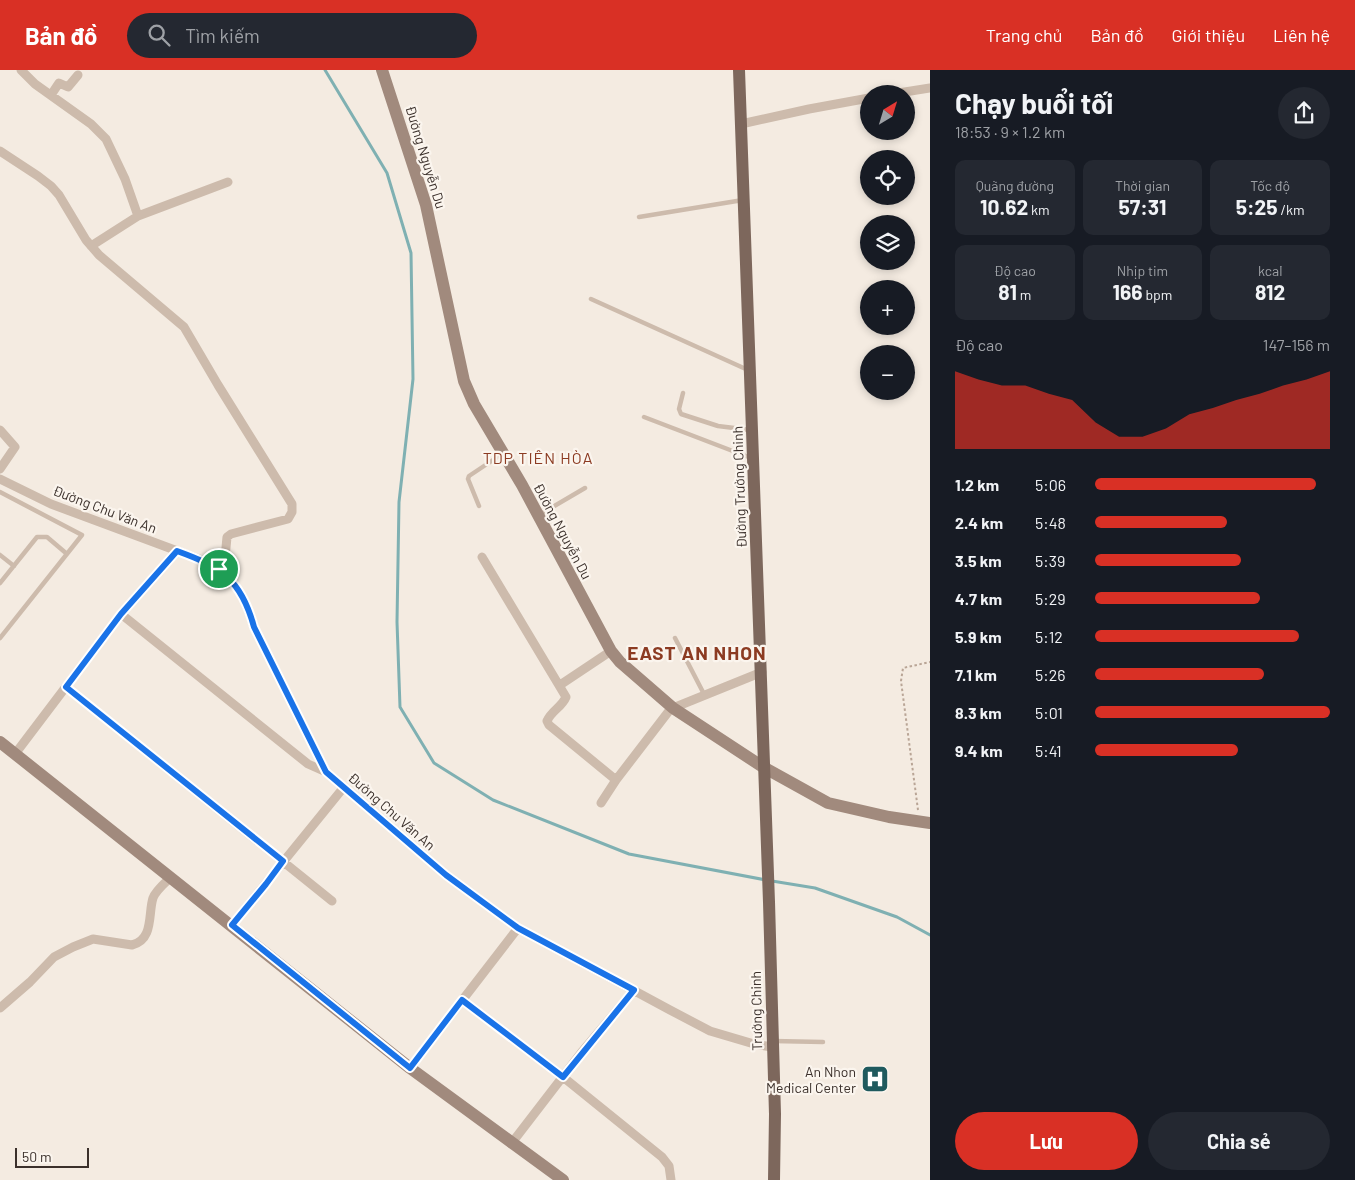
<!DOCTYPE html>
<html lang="vi">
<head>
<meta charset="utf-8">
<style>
	body { margin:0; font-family:Barlow,sans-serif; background:#242831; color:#f1f3f6; height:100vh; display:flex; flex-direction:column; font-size:19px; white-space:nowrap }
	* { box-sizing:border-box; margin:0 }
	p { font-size:16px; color:#9ea1a6 }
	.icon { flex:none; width:28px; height:28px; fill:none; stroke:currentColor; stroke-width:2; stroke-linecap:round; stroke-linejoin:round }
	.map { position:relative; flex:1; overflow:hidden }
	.panel { display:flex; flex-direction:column; background:#171b24; width:425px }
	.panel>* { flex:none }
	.needle { width:32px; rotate:38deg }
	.fabs { position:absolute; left:860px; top:15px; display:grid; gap:10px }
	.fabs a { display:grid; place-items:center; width:55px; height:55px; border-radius:50%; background:#171b24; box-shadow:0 2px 8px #0003; font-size:25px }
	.scale { position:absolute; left:15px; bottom:12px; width:74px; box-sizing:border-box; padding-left:5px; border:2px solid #3b302b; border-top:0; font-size:14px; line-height:18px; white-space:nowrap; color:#3b302b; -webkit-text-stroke:4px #fbf5ee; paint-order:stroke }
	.pin { position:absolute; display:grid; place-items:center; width:42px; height:42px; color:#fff; margin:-21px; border:2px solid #fff; border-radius:50%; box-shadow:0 1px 5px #0007 }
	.round { display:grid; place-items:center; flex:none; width:52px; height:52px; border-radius:26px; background:#242831 }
	.head { display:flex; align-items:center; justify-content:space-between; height:85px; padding:0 25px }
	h1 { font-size:28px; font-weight:700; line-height:38px }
	.metrics { display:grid; grid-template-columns:repeat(3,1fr); gap:8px; height:85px; padding:5px 25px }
	.metrics div { display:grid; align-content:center; border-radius:10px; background:#242831; text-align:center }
	.metrics b { font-size:21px; font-weight:700 }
	.metrics small { font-size:14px; font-weight:400 }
	.metrics p { font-size:14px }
	.chart { height:140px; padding:10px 25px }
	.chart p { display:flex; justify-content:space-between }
	.chart svg { width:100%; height:90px; margin-top:5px; fill:#d93025; opacity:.7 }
	.cta { display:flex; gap:10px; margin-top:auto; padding:10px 25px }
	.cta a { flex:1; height:58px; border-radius:30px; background:#d93025; color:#fff; font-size:20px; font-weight:700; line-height:58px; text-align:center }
	.cta a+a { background:#242831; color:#f1f3f6 }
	ul { padding:0 25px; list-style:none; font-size:16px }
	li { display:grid; grid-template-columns:80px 60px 1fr; align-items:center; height:38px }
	li i { height:12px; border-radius:6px; background:#d93025 }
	header { display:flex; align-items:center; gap:30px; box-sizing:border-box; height:70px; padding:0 25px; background:#d93025; color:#fff }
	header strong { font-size:24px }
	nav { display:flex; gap:28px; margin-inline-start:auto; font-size:18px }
	.search { width:350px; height:45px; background:#242831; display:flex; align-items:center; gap:12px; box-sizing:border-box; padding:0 18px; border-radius:28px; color:#9ea1a6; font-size:19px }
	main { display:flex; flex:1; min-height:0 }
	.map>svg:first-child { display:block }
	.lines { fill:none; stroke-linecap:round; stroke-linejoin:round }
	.stream { stroke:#7fb0b2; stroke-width:3 }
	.path { stroke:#b9a596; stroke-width:2; stroke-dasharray:2.5 2.5; stroke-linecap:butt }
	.lane { stroke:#cdbbac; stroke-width:4.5 }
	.street { stroke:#cdbbac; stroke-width:9 }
	.secondary { stroke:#a18a7d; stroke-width:12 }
	.primary { stroke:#7d675c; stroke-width:12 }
	.route-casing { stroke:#fff; stroke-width:10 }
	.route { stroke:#1a73e8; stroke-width:6 }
	.labels { text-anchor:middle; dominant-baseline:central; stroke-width:4.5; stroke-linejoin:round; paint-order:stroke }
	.street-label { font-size:14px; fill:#3b302b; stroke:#fbf5ee }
	.poi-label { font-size:14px; fill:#3b302b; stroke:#fbf5ee; text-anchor:end }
	.quarter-label { font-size:16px; letter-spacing:1px; fill:#8c3b22; stroke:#fbf5ee }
	.district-label { font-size:19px; font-weight:bold; letter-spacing:1px; fill:#8c3b22; stroke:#fbf5ee }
</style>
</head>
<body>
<header>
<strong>Bản đồ</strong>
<div class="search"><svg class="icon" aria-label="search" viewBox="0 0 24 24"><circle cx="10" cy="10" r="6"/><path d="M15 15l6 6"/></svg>Tìm kiếm</div>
<nav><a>Trang chủ</a><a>Bản đồ</a><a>Giới thiệu</a><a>Liên hệ</a></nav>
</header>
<main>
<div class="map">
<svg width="930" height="1110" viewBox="0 0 930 1110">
	<rect width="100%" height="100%" fill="#f4ebe1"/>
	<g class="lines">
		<path class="stream" d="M325 0 387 103 411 183 413 309 399 432 397 552 400 637 434 693 493 730 629 784 766 810
			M772 811 815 818 897 847 930 865"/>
		<path class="path" d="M918 740 901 611 903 598 930 592"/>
		<path class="lane" d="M639 147 743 130
			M591 229 748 300
			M683 323 679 339 681 344 718 356 750 360
			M644 347 751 388
			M0 422 82 465 0 568
			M479 436 468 409 469 406 502 384
			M539 445 585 418
			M0 485 14 496
			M0 513 37 467H47L67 484
			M675 568 705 626
			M773 971 823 972"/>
		<path class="street" d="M21 0 35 14 91 54 106 69 125 109 138 146
			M892 24 930 18
			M51 25 59 13 68 17 78 5
			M741 54 809 39 869 28
			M0 81 38 106 51 116 59 125 86 170 99 185 184 257 218 315 292 434V442L288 449 231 464 227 467 225 488 219 499
			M91 176 138 146 228 112
			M0 360 15 377 0 399
			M0 409 51 434 199 489C232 506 244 521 254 557L326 702 446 805 518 858 670 940 710 961 754 974 772 977
			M482 487 566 627C562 637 551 641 547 651L549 655 616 710
			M121 544 308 694 326 702
			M560 615 611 581
			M66 617 332 831
			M673 638 762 602
			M15 684 121 544 177 481
			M601 733 616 710 672 637
			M232 855 344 717
			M462 930 563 1007 662 1087 669 1096 671 1110
			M0 938 30 912 54 887 73 877 93 869 132 875C154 870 148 843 153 828 156 820 165 813 171 807
			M410 998 518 858
			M511 1074 581 983 634 920"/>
		<path class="secondary" d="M382 0 426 135 464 311 474 334 522 415 611 581 620 592 673 638 763 697 828 733 889 747 930 753
			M0 672 410 998 563 1110"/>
		<path class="primary" d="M739 0 769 832 775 1044 774 1110"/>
	</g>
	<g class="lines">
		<g class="route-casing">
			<path id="route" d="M177 481C221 497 241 509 254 557L326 702 446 805 518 858 634 920 563 1007 462 930 410 998 232 855 266 814 283 791 66 617 121 544Z"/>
		</g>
		<use href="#route" class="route"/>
	</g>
	<defs>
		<g id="hospital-square" transform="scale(1.4375)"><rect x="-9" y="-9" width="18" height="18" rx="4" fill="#1f5a5e" stroke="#fbf5ee"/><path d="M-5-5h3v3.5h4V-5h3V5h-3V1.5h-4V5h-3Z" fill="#fff"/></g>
	</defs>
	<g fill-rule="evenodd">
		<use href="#hospital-square" x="875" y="1009"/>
	</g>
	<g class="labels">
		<g class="street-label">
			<text transform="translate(426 87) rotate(73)">Đường Nguyễn Du</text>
			<text transform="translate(739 417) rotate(-92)">Đường Trường Chinh</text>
			<text transform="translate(105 439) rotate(21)">Đường Chu Văn An</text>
			<text transform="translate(563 461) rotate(62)">Đường Nguyễn Du</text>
			<text transform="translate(392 741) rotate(41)">Đường Chu Văn An</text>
			<text transform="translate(756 941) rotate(-91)">Trường Chinh</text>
		</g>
		<g class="poi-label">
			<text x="856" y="1001">An Nhon<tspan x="856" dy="16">Medical Center</tspan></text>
		</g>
		<g class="quarter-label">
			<text x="538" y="387">TDP TIÊN HÒA</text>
		</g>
		<g class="district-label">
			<text x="697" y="582">EAST AN NHON</text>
		</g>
	</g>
</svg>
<div class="fabs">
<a><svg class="needle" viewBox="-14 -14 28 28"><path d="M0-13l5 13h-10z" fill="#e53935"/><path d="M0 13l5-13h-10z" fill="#9ea1a6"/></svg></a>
<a><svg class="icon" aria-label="locate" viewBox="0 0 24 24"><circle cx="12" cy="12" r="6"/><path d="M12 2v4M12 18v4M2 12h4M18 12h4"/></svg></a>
<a><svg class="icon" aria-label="layers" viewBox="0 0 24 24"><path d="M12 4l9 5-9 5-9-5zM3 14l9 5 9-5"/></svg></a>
<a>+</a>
<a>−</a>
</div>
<div class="scale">50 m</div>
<div class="pin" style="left:219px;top:499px;background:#1e9e55"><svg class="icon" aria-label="arrive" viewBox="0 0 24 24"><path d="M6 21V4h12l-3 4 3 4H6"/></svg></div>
</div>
<section class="panel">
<div class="head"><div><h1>Chạy buổi tối</h1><p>18:53 · 9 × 1.2 km</p></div><a class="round"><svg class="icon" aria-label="share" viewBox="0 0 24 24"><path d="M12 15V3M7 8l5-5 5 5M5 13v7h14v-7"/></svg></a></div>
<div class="metrics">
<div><p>Quãng đường</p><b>10.62<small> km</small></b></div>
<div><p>Thời gian</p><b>57:31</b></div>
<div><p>Tốc độ</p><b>5:25<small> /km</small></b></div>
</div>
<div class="metrics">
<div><p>Độ cao</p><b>81<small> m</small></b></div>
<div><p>Nhịp tim</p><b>166<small> bpm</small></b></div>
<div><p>kcal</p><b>812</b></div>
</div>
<div class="chart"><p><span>Độ cao</span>147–156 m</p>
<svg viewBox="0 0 160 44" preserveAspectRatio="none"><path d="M0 44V6L10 10L20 13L30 13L40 17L50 20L60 31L70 38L80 38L90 34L100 27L110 24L120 20L130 17L140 13L150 10L160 6V44z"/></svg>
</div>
<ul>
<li><b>1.2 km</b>5:06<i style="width:94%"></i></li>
<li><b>2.4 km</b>5:48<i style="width:56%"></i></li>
<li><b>3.5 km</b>5:39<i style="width:62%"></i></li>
<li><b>4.7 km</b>5:29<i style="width:70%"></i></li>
<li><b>5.9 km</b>5:12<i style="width:87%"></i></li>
<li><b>7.1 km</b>5:26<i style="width:72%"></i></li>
<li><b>8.3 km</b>5:01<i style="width:100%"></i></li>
<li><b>9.4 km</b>5:41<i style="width:61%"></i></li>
</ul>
<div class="cta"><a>Lưu</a><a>Chia sẻ</a></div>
</section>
</main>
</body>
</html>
